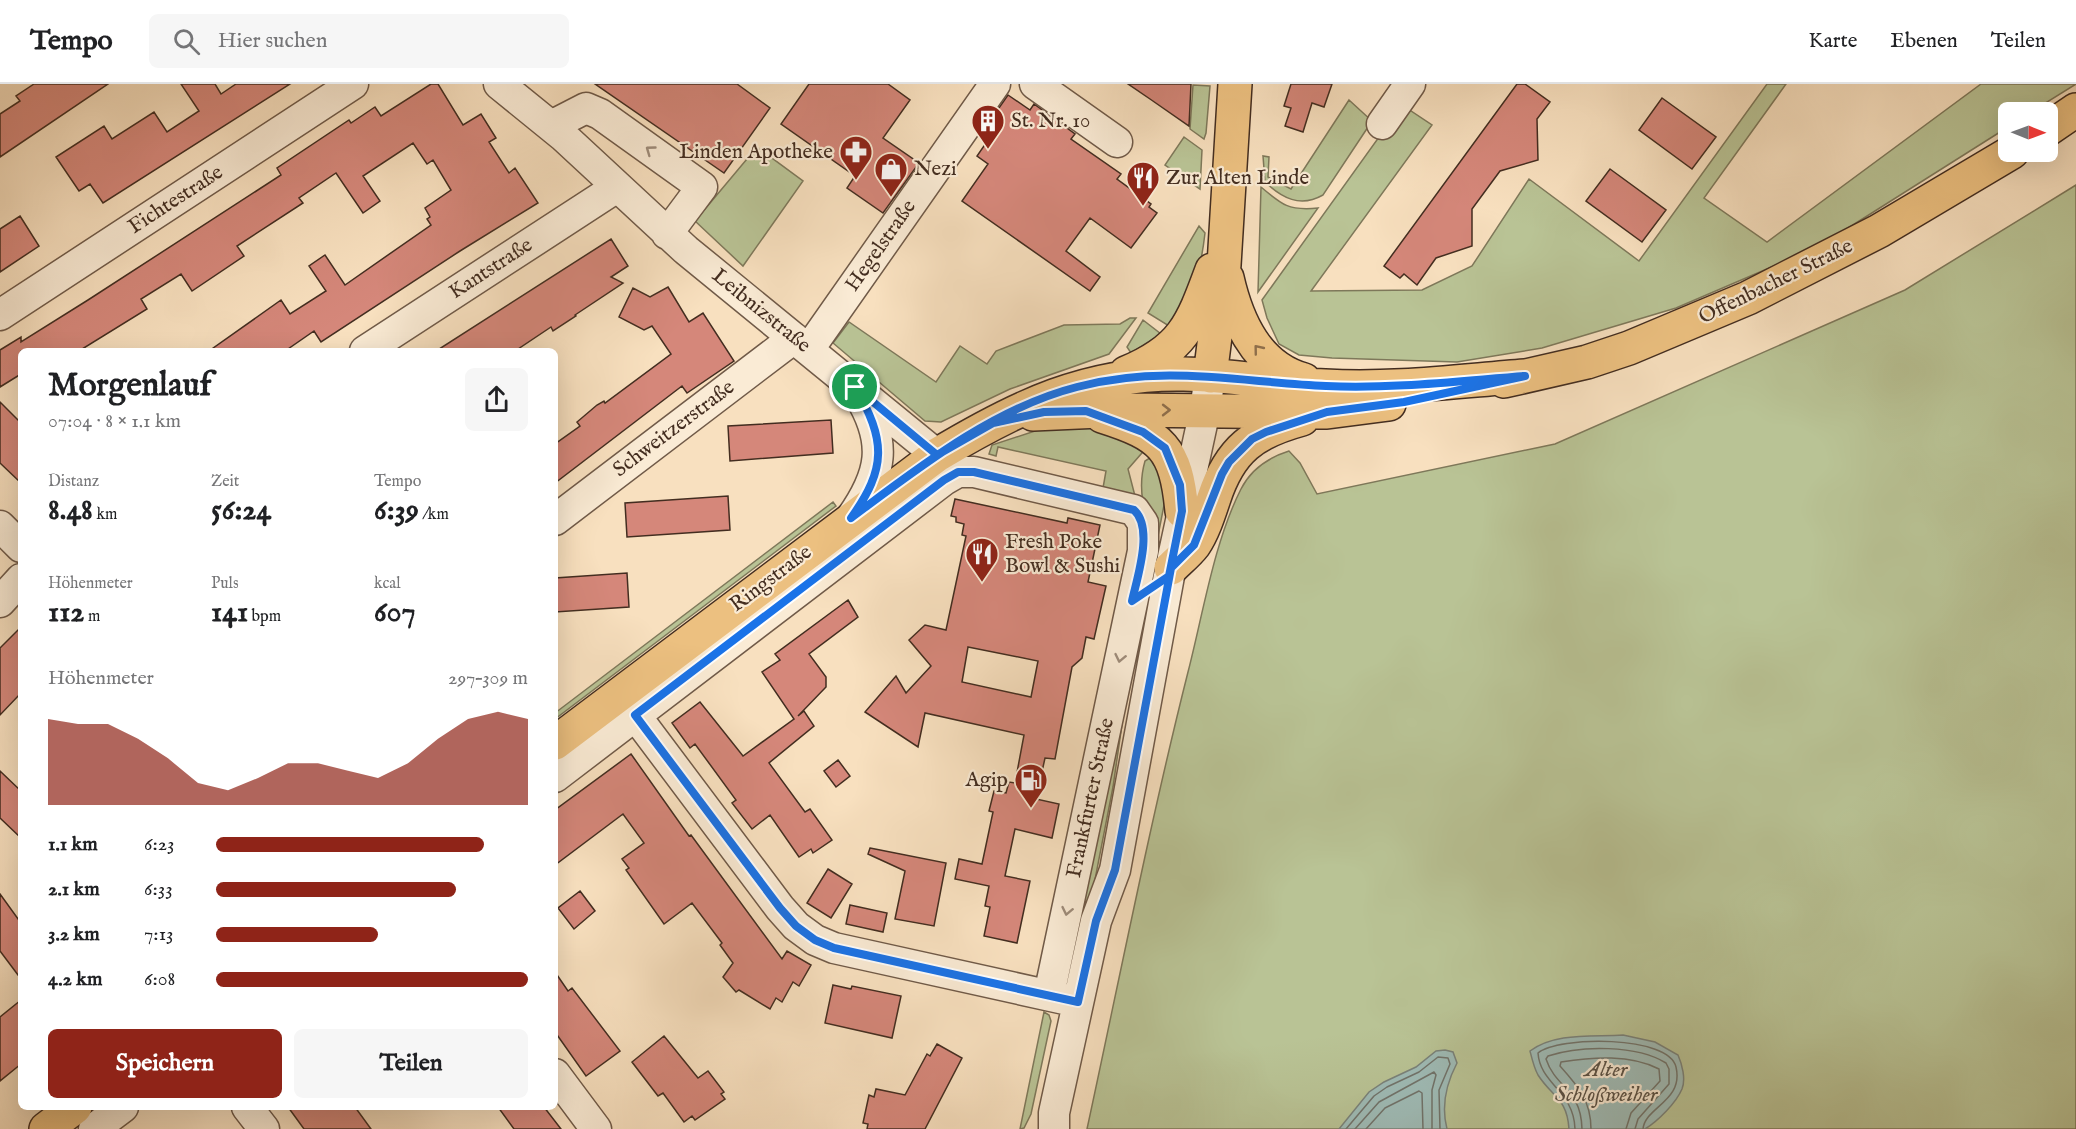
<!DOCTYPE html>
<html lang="de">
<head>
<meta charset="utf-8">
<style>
	body { margin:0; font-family:"IM FELL English",serif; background:#f6f6f6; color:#202124; height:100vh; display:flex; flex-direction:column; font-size:22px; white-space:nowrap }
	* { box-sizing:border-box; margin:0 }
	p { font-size:20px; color:#757577 }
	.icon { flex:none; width:33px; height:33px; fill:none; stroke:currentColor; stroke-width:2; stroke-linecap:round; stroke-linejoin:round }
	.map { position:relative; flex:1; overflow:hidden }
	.drawer { position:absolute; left:18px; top:264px; width:540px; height:762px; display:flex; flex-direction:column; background:#fff; border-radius:9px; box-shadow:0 6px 24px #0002 }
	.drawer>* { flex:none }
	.needle { width:39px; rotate:91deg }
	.fabs { position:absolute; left:1998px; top:18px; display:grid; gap:12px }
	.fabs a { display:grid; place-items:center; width:60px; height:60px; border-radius:9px; background:#fff; box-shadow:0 6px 24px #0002; font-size:30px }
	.pin { position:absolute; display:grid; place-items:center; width:51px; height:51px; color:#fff; margin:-26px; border:3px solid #fff; border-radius:50%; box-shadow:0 2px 6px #0007 }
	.round { display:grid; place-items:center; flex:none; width:63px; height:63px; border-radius:9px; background:#f6f6f6 }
	.headline { display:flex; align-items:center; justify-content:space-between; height:102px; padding:0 30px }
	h1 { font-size:33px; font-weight:700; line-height:45px }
	.figures { display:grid; grid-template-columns:repeat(3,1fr); gap:9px; height:102px; padding:6px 30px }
	.figures div { display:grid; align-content:center }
	.figures b { font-size:30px; font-weight:700 }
	.figures small { font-size:16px; font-weight:400 }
	.figures p { font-size:16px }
	.chart { height:168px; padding:12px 30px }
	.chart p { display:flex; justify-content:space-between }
	.chart svg { width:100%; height:108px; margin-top:6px; fill:#8f2418; opacity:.7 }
	.button { display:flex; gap:12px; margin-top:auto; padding:12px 30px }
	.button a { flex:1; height:69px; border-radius:9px; background:#8f2418; color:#fff; font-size:24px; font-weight:700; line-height:69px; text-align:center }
	.button a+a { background:#f6f6f6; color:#202124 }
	ul { padding:0 30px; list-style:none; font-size:20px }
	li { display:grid; grid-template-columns:96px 72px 1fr; align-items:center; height:45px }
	li i { height:15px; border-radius:8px; background:#8f2418 }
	header { display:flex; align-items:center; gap:36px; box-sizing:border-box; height:84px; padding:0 30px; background:#fff; border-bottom:2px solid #e0e0e0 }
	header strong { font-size:28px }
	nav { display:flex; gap:33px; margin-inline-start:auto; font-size:21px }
	.search { width:420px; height:54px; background:#f6f6f6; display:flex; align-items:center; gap:15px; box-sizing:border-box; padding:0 21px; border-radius:9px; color:#757577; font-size:22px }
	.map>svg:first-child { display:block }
	.green { fill:#b9c395; stroke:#7e785a; stroke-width:1.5 }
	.water { fill:#9fbcb7; stroke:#7a837b; stroke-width:1.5 }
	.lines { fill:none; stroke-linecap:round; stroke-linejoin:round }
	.shore { stroke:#71746c; stroke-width:1.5 }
	.building { fill:#d5877a; stroke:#432d20; stroke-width:1.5; fill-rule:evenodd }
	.minor-casing { stroke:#705a48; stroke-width:33 }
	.major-casing { stroke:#432d20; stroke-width:36 }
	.minor { stroke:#faebd5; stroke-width:30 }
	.major { stroke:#ecc080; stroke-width:33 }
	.oneway { stroke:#9e8c7a }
	.oneway2 { stroke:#8f6f4b }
	.route-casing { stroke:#fff; stroke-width:12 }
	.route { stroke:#1a73e8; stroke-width:8 }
	.labels { text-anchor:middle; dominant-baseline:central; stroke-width:4.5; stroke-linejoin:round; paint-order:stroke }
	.poi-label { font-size:21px; fill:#432d20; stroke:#faebd5; text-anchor:start }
	.street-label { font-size:21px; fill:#432d20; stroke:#faebd5 }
	.water-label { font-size:22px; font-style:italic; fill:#5a5146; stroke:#faebd5 }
</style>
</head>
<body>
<header>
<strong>Tempo</strong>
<div class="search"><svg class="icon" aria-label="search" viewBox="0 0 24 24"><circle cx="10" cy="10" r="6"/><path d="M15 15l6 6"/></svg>Hier suchen</div>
<nav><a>Karte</a><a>Ebenen</a><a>Teilen</a></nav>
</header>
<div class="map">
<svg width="2076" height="1045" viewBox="0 0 2076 1045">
	<rect width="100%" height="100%" fill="#f8e0bf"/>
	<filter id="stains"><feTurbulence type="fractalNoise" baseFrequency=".00333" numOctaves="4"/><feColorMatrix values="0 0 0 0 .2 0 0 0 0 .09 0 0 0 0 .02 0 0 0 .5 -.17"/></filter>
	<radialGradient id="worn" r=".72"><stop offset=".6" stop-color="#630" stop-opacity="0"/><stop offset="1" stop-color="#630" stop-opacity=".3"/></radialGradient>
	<path class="green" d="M1767 0H1786L1704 114 1767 158 1981 0H2076L2031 28H2008V43L1818 163 1676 224 1542 264 1457 278 1332 274 1299 271 1279 260 1267 234 1262 216 1402 21 1432 41 1311 207 1422 206 1472 182 1529 95 1639 177Z
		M1193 1 1210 2 1206 49 1204 55 1190 45Z
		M1349 16 1372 37 1323 111C1300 124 1282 114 1265 98L1263 72 1269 73 1268 93 1291 105Z
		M1184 53 1202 66 1200 105 1165 81Z
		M757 63 803 97 743 182 695 137Z
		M2076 101V1045H1087C1120 892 1150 739 1188 588 1203 530 1214 458 1241 405 1251 385 1267 374 1289 367L1300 379 1317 410 1555 360 1905 206Z
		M1261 103C1282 121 1289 127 1318 124L1258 208Z
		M1199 142 1205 149C1200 193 1194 205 1169 242L1148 229Z
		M1130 234H1136L1109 270 1010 305 941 338 925 337 833 259 849 238 936 298 960 262 987 280 996 267 1064 241 1120 240Z
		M1143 236 1161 250 1131 269 1127 263Z
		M1086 342 1148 362 1128 385 1135 412 1103 404 1106 387 998 363 996 372 989 370 992 361 1038 346Z
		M1153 372 1166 411 1156 462C1146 433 1136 408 1145 377Z
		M833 418 836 422 555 635V629Z
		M1137 536 1113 703 1079 878 1062 875Z
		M1044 928 1049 931 1051 937 1031 1030 1024 1044 1020 1045Z"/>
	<path class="water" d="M1623 951 1655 958 1678 971C1682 980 1686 995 1682 1005 1676 1019 1658 1037 1645 1045H1569C1567 1014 1552 1013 1538 991 1534 984 1532 975 1530 967 1555 948 1593 953 1623 951Z
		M1445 966 1453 968 1457 979C1446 1000 1441 1022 1447 1045H1339L1369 1008 1384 998 1416 983 1436 967Z"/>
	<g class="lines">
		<path class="shore" d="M1346 1045 1374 1012 1387 1003 1419 988 1438 973 1448 974 1450 980 1439 1006 1440 1045
			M1355 1045 1379 1018 1434 988 1436 991 1432 1006V1045
			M1366 1045 1385 1024 1419 1007 1422 1009 1423 1045
			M1575 1045C1574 1007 1540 1000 1538 969 1558 952 1669 951 1676 983 1684 1017 1645 1023 1643 1045
			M1582 1045C1581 1004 1556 1005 1546 975L1548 972C1581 961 1637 961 1666 979L1669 985V1000L1638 1035 1635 1045
			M1591 1045C1591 1017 1578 1002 1560 982L1561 978C1593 973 1630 970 1659 985L1660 997 1631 1029 1626 1045"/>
	</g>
	<path class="building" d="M34 0H108L0 73V30L20 17 16 12Z
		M181 0H215L221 10 236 0H290L103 119 90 100 79 107 56 73 104 42 112 55 154 28 167 48 199 27Z
		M431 0H438L463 41 481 30 496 54 489 58 509 89 515 84 538 119 460 167 321 258 314 247 285 267H209L281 216 290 230 326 207 309 182 325 171 345 201 431 141 427 135 430 133 425 124 451 106 433 76 427 80 413 59 363 92 380 117 363 129 336 89 299 114 303 119 237 162 244 172 192 207 181 190 141 215 147 225 79 267H21V290L0 303V266L21 253V258L88 216 281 91 277 84 349 36 351 39 375 23 381 32Z
		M595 0H737L770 24 724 89Z
		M809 0H888L910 16 883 54 919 79 883 129 847 104 855 92 781 40Z
		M1128 0H1191L1189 42 1150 15Z
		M1291 0H1332L1324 23 1312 19 1303 48 1285 42 1291 24 1284 22Z
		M1517 0H1525L1550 18 1537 35 1538 76 1500 87 1472 125V162L1436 174 1417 201 1404 190 1400 194 1384 182Z
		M1008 11 1030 26 1034 20 1075 50 1071 55 1121 90 1117 95 1151 120 1149 123 1157 129 1131 164 1090 134 1066 167 1100 193 1090 207 962 117 988 80 977 72 995 46 987 41Z
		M1662 14 1716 53 1692 85 1639 46Z
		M1610 85 1666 126 1642 158 1586 117Z
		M20 132 39 162 0 188V145Z
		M611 155 628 182 611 193 623 199 575 231 576 232 553 247 551 243 515 267H436Z
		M668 203 689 238 703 229 734 277 687 309 682 302 555 399V360L580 342 577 338 597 321 604 317 605 319 671 270 652 242 644 246 619 233 633 204 650 213Z
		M0 318 21 339V399L0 379Z
		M831 336 833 369 730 377 728 342Z
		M728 412 730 446 627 453 625 419Z
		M955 415 1067 439 1068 434 1100 441 1088 498 1106 502 1094 555 1086 553 1082 574 1072 583 1055 675 1045 674 1036 715 1059 720 1052 754 1015 745 1005 792 1030 797 1017 859 984 852 990 823 985 822 989 802 955 795 959 775 982 780 993 728 989 727 994 707 1006 709 1009 698 1015 699 1024 651 925 629 918 663 865 628 896 592 906 609 931 582 909 556 925 541 946 546 966 452 962 451 964 440 956 438V433L951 432ZM968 563 1038 577 1031 613 962 598Z
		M627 489 629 523 555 528V494Z
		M848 516 858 533 809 570 826 593V603L798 632 804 627 814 642 769 679 805 728 810 725 832 756 813 769 811 765 799 773 770 731 752 745 732 719 736 716 695 660 690 664 672 639 700 618 743 672 794 635 762 588 780 576 775 570Z
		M21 543V609L0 631V564Z
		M631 670 689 752 691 751 782 875 787 867 811 881 799 902 793 898 782 918 776 914 770 925 739 906 736 908 723 893 733 879 720 861 722 859 692 819 664 840 626 786 629 784 622 775 644 759 623 730 555 781V726Z
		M838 676 850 692 836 703 824 687Z
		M0 687 21 707V754L0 734Z
		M870 764 946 779 934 842 895 835 905 787 868 770Z
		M828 785 852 800 831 834 807 819Z
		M580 807 595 827 574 845 558 824Z
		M0 810 21 839V895L0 867Z
		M850 821 887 829 883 848 846 840Z
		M555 888 568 907 572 904 620 967 586 992 555 948Z
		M833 901 851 905 852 902 901 912 892 954 825 939Z
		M21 916V980L0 997V933Z
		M664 952 698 994 708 987 724 1008 721 1010 725 1015 695 1036 692 1032 684 1038 663 1009 658 1012 632 978Z
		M937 960 962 974 925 1045H867L868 1040 863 1039 869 1011 874 1013 876 1005 905 1011 927 970 930 972Z
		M288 1023H355L371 1045H304Z
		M498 1023H544L561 1045H514Z"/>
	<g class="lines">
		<g class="minor-casing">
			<path id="minor" d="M499 0 563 52 686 166 937 371
				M1035 0 1117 58
				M1382 40 1410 0
				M551 42 586 24 600 30 702 103 667 150
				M0 231 353 0
				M809 265 995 0
				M365 267 617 103
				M851 434C882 390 888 359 859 311
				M555 436 794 254
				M0 442 21 463
				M0 518 21 495
				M635 631 780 824 796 842 815 856 834 864 1069 916
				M555 693 944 396 958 388H974L1134 426 1143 439V467L1049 911
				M555 990 596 1045
				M247 1023 264 1045
				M94 1045 123 1023
				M1054 1045V1029L1096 837 1115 786 1169 492 1205 326 1210 292"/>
		</g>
		<g class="major-casing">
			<path id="major" d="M2048 45 2076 26
				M1227 194C1237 238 1257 283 1304 296
				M1126 289C1183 266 1192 240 1212 186
				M1210 292 1224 181 1235 0
				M1504 297 1587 278 1629 264 1748 214 1879 147 2012 68
				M1033 330 1123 326 1327 328 1389 320
				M1102 332C1162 351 1176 364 1182 427
				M1171 484C1178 477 1188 469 1194 461 1203 448 1209 429 1214 414 1230 365 1254 348 1302 335
				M555 659 937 371C1017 323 1088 288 1184 290 1231 291 1278 300 1325 302 1392 306 1459 297 1525 292
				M46 1045 75 1023"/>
		</g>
		<use href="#minor" class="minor"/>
		<use href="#major" class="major"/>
	</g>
	<defs><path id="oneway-chevron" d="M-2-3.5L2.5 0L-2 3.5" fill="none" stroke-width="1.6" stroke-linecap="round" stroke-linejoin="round" transform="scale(1.5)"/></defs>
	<g class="oneway">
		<use href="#oneway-chevron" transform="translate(650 66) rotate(-144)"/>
		<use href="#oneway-chevron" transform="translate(1120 574) rotate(102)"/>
		<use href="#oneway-chevron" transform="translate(1067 827) rotate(102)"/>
	</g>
	<g class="oneway2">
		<use href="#oneway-chevron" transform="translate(1258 265) rotate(-129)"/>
		<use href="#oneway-chevron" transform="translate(1166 326)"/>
	</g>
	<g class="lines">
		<g class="route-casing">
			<path id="route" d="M855 303 937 371 993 339 1044 328 1086 327 1143 348 1165 364 1180 401 1182 427 1169 492 1132 517C1137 494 1154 444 1134 426L974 388H958L944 396 635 631 780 824 796 842 815 856 834 864 1078 918 1096 837 1115 786 1171 484 1194 461 1222 390 1229 378 1252 355 1266 348 1327 328 1404 318 1525 292C1459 297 1392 305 1326 302 1239 298 1164 280 1077 303 994 324 918 384 851 434 887 384 886 356 855 303"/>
		</g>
		<use href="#route" class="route"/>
	</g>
	<defs>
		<g id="building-pin" transform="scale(1.725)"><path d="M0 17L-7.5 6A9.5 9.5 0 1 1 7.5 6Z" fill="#8f2418" stroke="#faebd5"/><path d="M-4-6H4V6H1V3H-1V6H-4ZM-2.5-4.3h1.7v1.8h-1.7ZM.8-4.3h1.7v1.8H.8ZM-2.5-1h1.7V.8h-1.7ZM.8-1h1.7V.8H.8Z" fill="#fff"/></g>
		<g id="pharmacy-pin" transform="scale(1.725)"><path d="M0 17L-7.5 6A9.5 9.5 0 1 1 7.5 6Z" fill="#8f2418" stroke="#faebd5"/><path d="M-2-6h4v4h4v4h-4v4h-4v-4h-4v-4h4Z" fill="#fff"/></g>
		<g id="shop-pin" transform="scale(1.725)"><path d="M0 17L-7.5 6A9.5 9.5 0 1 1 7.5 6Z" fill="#8f2418" stroke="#faebd5"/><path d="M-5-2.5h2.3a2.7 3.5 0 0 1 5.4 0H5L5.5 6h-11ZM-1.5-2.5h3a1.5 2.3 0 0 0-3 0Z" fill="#fff"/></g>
		<g id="restaurant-pin" transform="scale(1.725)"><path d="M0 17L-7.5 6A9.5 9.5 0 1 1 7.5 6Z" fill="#8f2418" stroke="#faebd5"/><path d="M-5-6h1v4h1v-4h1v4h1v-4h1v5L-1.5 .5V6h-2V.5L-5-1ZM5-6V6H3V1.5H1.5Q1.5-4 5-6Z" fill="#fff"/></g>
		<g id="fuel-pin" transform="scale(1.725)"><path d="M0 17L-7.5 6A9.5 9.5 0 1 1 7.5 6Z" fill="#8f2418" stroke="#faebd5"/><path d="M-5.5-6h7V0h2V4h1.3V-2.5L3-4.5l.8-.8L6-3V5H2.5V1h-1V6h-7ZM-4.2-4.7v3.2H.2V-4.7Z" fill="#fff"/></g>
	</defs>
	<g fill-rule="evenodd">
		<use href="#building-pin" x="988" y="37"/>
		<use href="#pharmacy-pin" x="856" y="68"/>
		<use href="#shop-pin" x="891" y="85"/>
		<use href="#restaurant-pin" x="1143" y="94"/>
		<use href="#restaurant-pin" x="982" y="470"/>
		<use href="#fuel-pin" x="1031" y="696"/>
	</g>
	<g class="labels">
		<g class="poi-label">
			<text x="1011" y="37">St. Nr. 10</text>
			<text x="833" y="68" text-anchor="end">Linden Apotheke</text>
			<text x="914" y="85">Nezi</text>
			<text x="1166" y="94">Zur Alten Linde</text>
			<text x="1005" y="458">Fresh Poke<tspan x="1005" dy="24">Bowl &amp; Sushi</tspan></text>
			<text x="1008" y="696" text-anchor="end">Agip</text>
		</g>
		<g class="street-label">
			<text transform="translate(176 116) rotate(-33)">Fichtestraße</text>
			<text transform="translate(881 162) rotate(-55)">Hegelstraße</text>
			<text transform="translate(491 185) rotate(-33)">Kantstraße</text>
			<text transform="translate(1776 198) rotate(-26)">Offenbacher Straße</text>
			<text transform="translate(761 227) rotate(39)">Leibnizstraße</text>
			<text transform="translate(674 345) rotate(-37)">Schweitzerstraße</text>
			<text transform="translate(771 495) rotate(-37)">Ringstraße</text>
			<text transform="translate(1091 714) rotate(-78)">Frankfurter Straße</text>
		</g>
		<g class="water-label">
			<text x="1606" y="986">Alter<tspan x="1606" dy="25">Schloßweiher</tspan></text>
		</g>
	</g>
	<rect width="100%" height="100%" filter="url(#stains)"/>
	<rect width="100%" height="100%" fill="url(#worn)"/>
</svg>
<div class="fabs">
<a><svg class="needle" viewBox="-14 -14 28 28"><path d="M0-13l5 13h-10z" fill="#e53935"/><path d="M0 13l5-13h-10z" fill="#757577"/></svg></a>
</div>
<div class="pin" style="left:855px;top:303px;background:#1e9e55"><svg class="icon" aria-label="arrive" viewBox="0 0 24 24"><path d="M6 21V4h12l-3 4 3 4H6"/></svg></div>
<section class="drawer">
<div class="headline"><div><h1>Morgenlauf</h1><p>07:04 · 8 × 1.1 km</p></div><a class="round"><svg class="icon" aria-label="share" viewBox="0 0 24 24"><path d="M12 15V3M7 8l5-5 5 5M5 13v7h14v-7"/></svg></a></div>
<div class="figures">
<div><p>Distanz</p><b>8.48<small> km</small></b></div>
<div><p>Zeit</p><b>56:24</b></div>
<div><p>Tempo</p><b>6:39<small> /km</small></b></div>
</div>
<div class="figures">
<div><p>Höhenmeter</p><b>112<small> m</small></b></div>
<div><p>Puls</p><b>141<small> bpm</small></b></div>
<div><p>kcal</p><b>607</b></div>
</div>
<div class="chart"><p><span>Höhenmeter</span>297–309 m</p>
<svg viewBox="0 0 160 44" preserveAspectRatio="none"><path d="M0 44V9L10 11L20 11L30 17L40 25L50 35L60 38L70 33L80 27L90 27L100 30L110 33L120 27L130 17L140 9L150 6L160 9V44z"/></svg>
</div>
<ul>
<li><b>1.1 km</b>6:23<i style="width:86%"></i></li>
<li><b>2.1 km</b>6:33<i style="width:77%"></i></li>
<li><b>3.2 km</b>7:13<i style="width:52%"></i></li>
<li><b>4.2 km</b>6:08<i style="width:100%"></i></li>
</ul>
<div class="button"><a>Speichern</a><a>Teilen</a></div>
</section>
</div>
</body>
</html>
